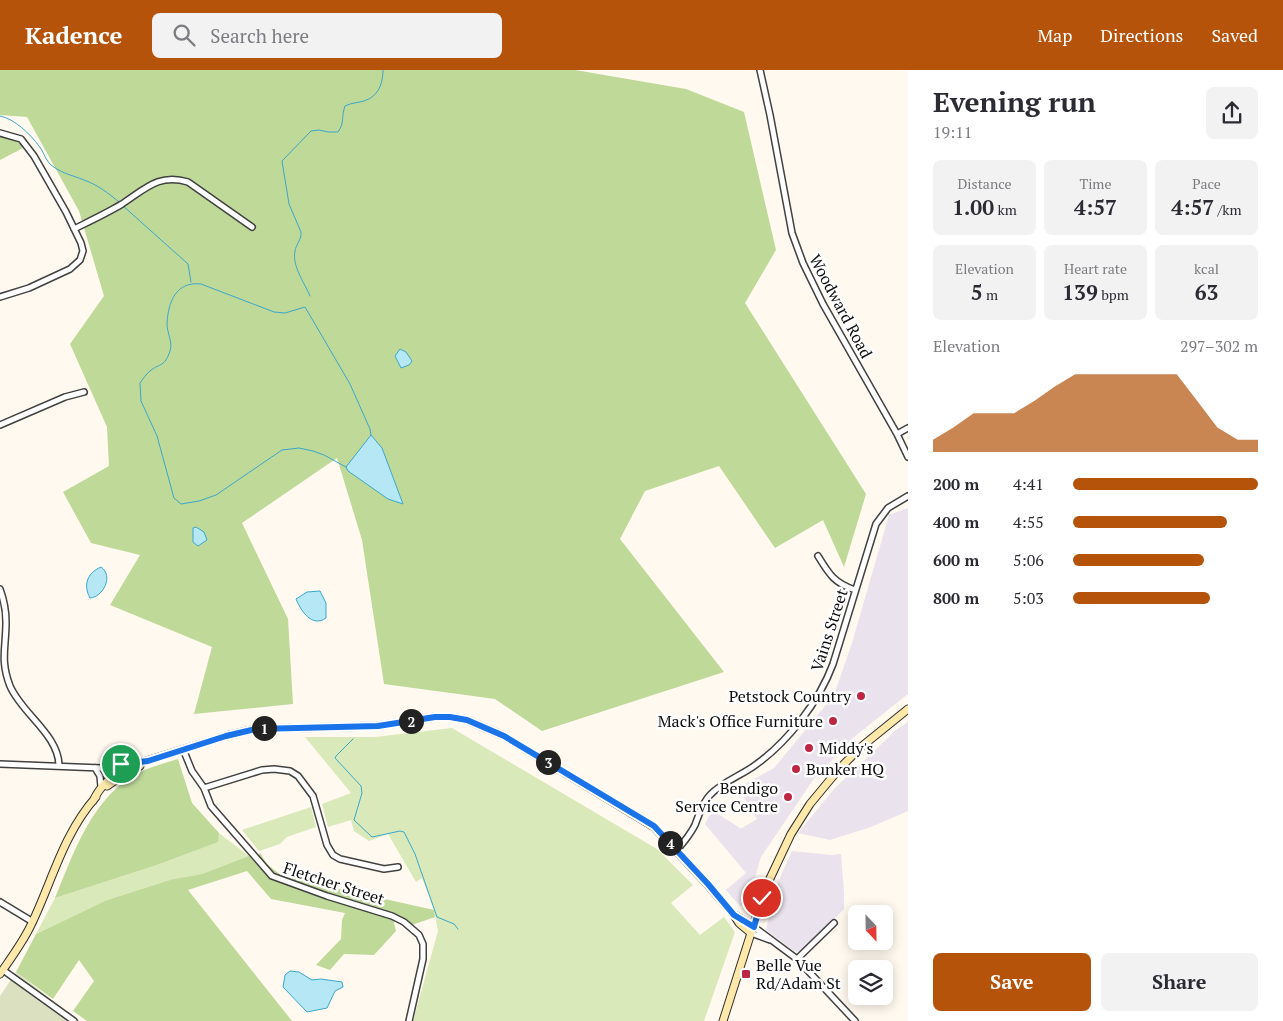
<!DOCTYPE html>
<html lang="en">
<head>
<meta charset="utf-8">
<style>
	body { margin:0; font-family:"PT Serif",serif; background:#f2f2f3; color:#2b2b33; height:100vh; display:flex; flex-direction:column; font-size:19px; white-space:nowrap }
	* { box-sizing:border-box; margin:0 }
	p { font-size:16px; color:#7c7c81 }
	.icon { flex:none; width:28px; height:28px; fill:none; stroke:currentColor; stroke-width:2; stroke-linecap:round; stroke-linejoin:round }
	.map { position:relative; flex:1; overflow:hidden }
	.sheet { display:flex; flex-direction:column; background:#fff; width:375px }
	.sheet>* { flex:none }
	.needle { width:32px; rotate:158deg }
	.controls { position:absolute; left:848px; top:835px; display:grid; gap:10px }
	.controls a { display:grid; place-items:center; width:45px; height:45px; border-radius:8px; background:#fff; box-shadow:0 2px 12px #0003; font-size:25px }
	.pin { position:absolute; display:grid; place-items:center; width:42px; height:42px; color:#fff; margin:-21px; border:2px solid #fff; border-radius:50%; box-shadow:0 1px 5px #0007 }
	.km { position:absolute; width:25px; height:25px; margin:-12px; border-radius:50%; background:#222; color:#fff; font-size:14px; line-height:25px; text-align:center }
	.round { display:grid; place-items:center; flex:none; width:52px; height:52px; border-radius:8px; background:#f2f2f3 }
	.head { display:flex; align-items:center; justify-content:space-between; height:85px; padding:0 25px }
	h1 { font-size:28px; font-weight:700; line-height:38px }
	.metrics { display:grid; grid-template-columns:repeat(3,1fr); gap:8px; height:85px; padding:5px 25px }
	.metrics div { display:grid; align-content:center; border-radius:8px; background:#f2f2f3; text-align:center }
	.metrics b { font-size:21px; font-weight:700 }
	.metrics small { font-size:14px; font-weight:400 }
	.metrics p { font-size:14px }
	.chart { height:140px; padding:10px 25px }
	.chart p { display:flex; justify-content:space-between }
	.chart svg { width:100%; height:90px; margin-top:5px; fill:#b45309; opacity:.7 }
	.action { display:flex; gap:10px; margin-top:auto; padding:10px 25px }
	.action a { flex:1; height:58px; border-radius:8px; background:#b45309; color:#fff; font-size:20px; font-weight:700; line-height:58px; text-align:center }
	.action a+a { background:#f2f2f3; color:#2b2b33 }
	ul { padding:0 25px; list-style:none; font-size:16px }
	li { display:grid; grid-template-columns:80px 60px 1fr; align-items:center; height:38px }
	li i { height:12px; border-radius:6px; background:#b45309 }
	header { display:flex; align-items:center; gap:30px; box-sizing:border-box; height:70px; padding:0 25px; background:#b45309; color:#fff }
	header strong { font-size:24px }
	nav { display:flex; gap:28px; margin-inline-start:auto; font-size:18px }
	.search { width:350px; height:45px; background:#f2f2f3; display:flex; align-items:center; gap:12px; box-sizing:border-box; padding:0 18px; border-radius:8px; color:#7c7c81; font-size:19px }
	main { display:flex; flex:1; min-height:0 }
	.map>svg:first-child { display:block }
	.industrial { fill:#eae3ed }
	.green { fill:#d9e9b9 }
	.forest { fill:#bfd999 }
	.cemetery { fill:#dbe1c0 }
	.water { fill:#b5e7f5; stroke:#3ca7cc }
	.lines { fill:none; stroke-linecap:round; stroke-linejoin:round }
	.stream { stroke:#3ca7cc; stroke-width:1 }
	.street-casing { stroke:#414141; stroke-width:8 }
	.secondary-casing { stroke:#303030; stroke-width:9 }
	.street { stroke:#fff; stroke-width:5 }
	.secondary { stroke:#fee9ab; stroke-width:7 }
	.route-casing { stroke:#fff; stroke-width:10 }
	.route { stroke:#1a73e8; stroke-width:6 }
	.poi-dot { fill:#bd2744; stroke:#fff; stroke-width:2 }
	.labels { text-anchor:middle; dominant-baseline:central; stroke-width:5; stroke-linejoin:round; paint-order:stroke }
	.street-label { font-size:16px; fill:#0e0e0e; stroke:#fff }
	.poi-label { font-size:16px; fill:#0e0e0e; stroke:#fff; text-anchor:end }
</style>
</head>
<body>
<header>
<strong>Kadence</strong>
<div class="search"><svg class="icon" aria-label="search" viewBox="0 0 24 24"><circle cx="10" cy="10" r="6"/><path d="M15 15l6 6"/></svg>Search here</div>
<nav><a>Map</a><a>Directions</a><a>Saved</a></nav>
</header>
<main>
<div class="map">
<svg width="908" height="951" viewBox="0 0 908 951">
	<rect width="100%" height="100%" fill="#fff9ef"/>
	<path class="industrial" d="M908 438V624L854 667 813 710 761 787 747 834 740 836 726 820 746 803 705 754 712 740 740 758H742L757 749 738 718 774 698 834 625 852 573 889 445Z
		M908 652V741L871 757 830 770 798 763 834 719 896 660Z
		M792 781 832 785 841 784 844 822V839L803 880 798 882 794 881 766 860 778 812Z"/>
	<path class="green" d="M452 658 657 779 693 815 671 833 700 865 724 847 735 862 704 951H413L438 861 434 840 422 808 416 812 388 764 369 771 354 761 351 750 328 757 322 734 351 723 305 667H375Z
		M311 737 316 757 287 767 280 774 259 781 242 760Z
		M219 763 249 786 202 804 173 809 107 830 36 864 55 828 157 795 217 772Z"/>
	<path class="forest" d="M0 0H575L686 19 744 42 776 180 745 233 866 424 844 497 823 450 775 478 719 396 645 421 620 469 724 602 542 661 495 629 384 614 362 470 337 388 242 453 288 549 293 634 194 644 212 577 110 535 140 485 91 473 63 422 109 396 107 357 70 274 104 226 79 141 27 47 0 45Z
		M0 67 18 70 23 78 0 90Z
		M178 689 192 733 219 763 218 772 157 795 55 828C74 782 93 724 142 701 153 696 166 693 178 689Z
		M260 783 267 794 282 806 434 840 435 847 412 855 397 846 324 823 270 803 258 786Z
		M249 786 270 809 393 849 396 861 374 885 344 884 330 900 316 895 341 869 342 850 345 843 271 829 247 801 188 820 292 951H87L73 941 94 911 79 890 53 929 16 902 36 864 107 830 173 809 202 804Z"/>
	<path class="cemetery" d="M16 902 79 951H0V926Z"/>
	<path class="water" d="M400 279 406 282 412 291 409 295 401 298 395 286Z
		M371 365 382 378 403 434 388 429 348 401 346 397Z
		M196 457 204 462 207 470 198 476 193 472V458Z
		M101 497C114 506 103 527 90 528 83 515 87 503 101 497Z
		M320 521 326 533V548C312 558 301 541 296 529L307 522Z
		M290 901 299 902 312 910 321 909 342 912 343 917 335 921 327 938 307 942 283 917 285 905Z"/>
	<g class="lines">
		<path class="stream" d="M0 46C15 49 30 64 39 76 43 81 45 88 49 93 59 103 72 105 84 110 98 115 108 123 119 132
			M122 135 188 194 191 212
			M310 226C304 212 292 196 295 181 296 174 302 169 301 162L289 134 282 91 311 61 319 60 328 62H338C345 52 341 47 345 36 352 32 362 33 369 29 380 23 383 11 383 0
			M346 397 324 385 313 381 299 378 282 380 216 425 199 431 181 434 174 428 157 366 141 331 140 313C143 309 146 304 150 301 161 292 164 298 170 281 173 272 167 263 167 254 168 232 176 211 201 214L274 242 285 243 305 237 350 314 370 359 371 365
			M353 669 336 686 335 688 361 716 362 723 354 750 372 767 400 761 404 762 415 784 437 847 454 854 458 859"/>
		<g class="street-casing">
			<path id="street" d="M760 0 770 45 792 163 803 193 823 234 897 364 908 387
				M0 63 21 69 34 86 66 142 81 173 83 181 80 190 70 199 29 218 0 227
				M74 159C90 151 107 143 122 134 145 119 159 103 188 112L252 157
				M0 355 65 327 84 322
				M897 364 908 358
				M818 486C829 504 834 513 855 520
				M0 519C4 530 6 541 6 552 6 578 0 590 10 616 22 644 59 665 59 696
				M183 679 192 701 204 718 211 736 272 806 327 826 392 846 404 852 419 865 423 874V889L409 951
				M0 694 101 698 106 696 113 699 119 704
				M107 696 133 693
				M95 698 100 706 101 717
				M101 698 115 708
				M204 718 262 700 274 699 290 701 298 706 313 726 327 775 333 785 340 789 384 799 398 797
				M677 780C684 772 690 765 695 755 699 745 702 733 710 725 722 712 740 706 754 696 787 673 819 632 833 594L876 454 888 438 908 426
				M0 832 33 852
				M754 857 797 889 855 951
				M751 863 770 870
				M797 889 834 853
				M3 900 74 951"/>
		</g>
		<g class="secondary-casing">
			<path id="secondary" d="M107 716 120 707 140 696
				M93 731C101 714 113 704 130 696L226 666 256 659 378 656 435 647H450L467 650 504 666 654 757 708 815 734 845 739 853 751 863
				M735 845 754 857
				M0 904C11 888 23 872 31 855 52 812 63 764 96 727
				M723 951 765 819 791 764 810 734 839 699 861 677 908 639"/>
		</g>
		<use href="#street" class="street"/>
		<use href="#secondary" class="secondary"/>
	</g>
	<g class="lines">
		<g class="route-casing">
			<path id="route" d="M121 694 148 691 226 666 256 659 378 656 435 647H450L467 650 504 666 654 756 708 814 734 845 754 857 762 828"/>
		</g>
		<use href="#route" class="route"/>
	</g>
	<g class="poi-dot">
		<circle cx="861" cy="626" r="5"/>
		<circle cx="833" cy="651" r="5"/>
		<circle cx="809" cy="678" r="5"/>
		<circle cx="796" cy="699" r="5"/>
		<circle cx="788" cy="727" r="5"/>
		<rect x="741" y="899" width="10" height="10" rx="2.5"/>
	</g>
	<g class="labels">
		<g class="street-label">
			<text transform="translate(841 236) rotate(62)">Woodward Road</text>
			<text transform="translate(829 560) rotate(-72)">Vains Street</text>
			<text transform="translate(334 813) rotate(18)">Fletcher Street</text>
		</g>
		<g class="poi-label">
			<text x="851" y="626">Petstock Country</text>
			<text x="823" y="651">Mack's Office Furniture</text>
			<text x="819" y="678" text-anchor="start">Middy's</text>
			<text x="806" y="699" text-anchor="start">Bunker HQ</text>
			<text x="778" y="718">Bendigo<tspan x="778" dy="18">Service Centre</tspan></text>
			<text x="756" y="895" text-anchor="start">Belle Vue<tspan x="756" dy="18">Rd/Adam St</tspan></text>
		</g>
	</g>
</svg>
<div class="controls">
<a><svg class="needle" viewBox="-14 -14 28 28"><path d="M0-13l5 13h-10z" fill="#e53935"/><path d="M0 13l5-13h-10z" fill="#7c7c81"/></svg></a>
<a><svg class="icon" aria-label="layers" viewBox="0 0 24 24"><path d="M12 4l9 5-9 5-9-5zM3 14l9 5 9-5"/></svg></a>
</div>
<div class="pin" style="left:121px;top:694px;background:#1e9e55"><svg class="icon" aria-label="arrive" viewBox="0 0 24 24"><path d="M6 21V4h12l-3 4 3 4H6"/></svg></div>
<div class="pin" style="left:762px;top:828px;background:#d93025"><svg class="icon" aria-label="check" viewBox="0 0 24 24"><path d="M5 12l5 5 9-10"/></svg></div>
<b class="km" style="left:264px;top:658px">1</b>
<b class="km" style="left:411px;top:651px">2</b>
<b class="km" style="left:548px;top:692px">3</b>
<b class="km" style="left:670px;top:773px">4</b>
</div>
<section class="sheet">
<div class="head"><div><h1>Evening run</h1><p>19:11</p></div><a class="round"><svg class="icon" aria-label="share" viewBox="0 0 24 24"><path d="M12 15V3M7 8l5-5 5 5M5 13v7h14v-7"/></svg></a></div>
<div class="metrics">
<div><p>Distance</p><b>1.00<small> km</small></b></div>
<div><p>Time</p><b>4:57</b></div>
<div><p>Pace</p><b>4:57<small> /km</small></b></div>
</div>
<div class="metrics">
<div><p>Elevation</p><b>5<small> m</small></b></div>
<div><p>Heart rate</p><b>139<small> bpm</small></b></div>
<div><p>kcal</p><b>63</b></div>
</div>
<div class="chart"><p><span>Elevation</span>297–302 m</p>
<svg viewBox="0 0 160 44" preserveAspectRatio="none"><path d="M0 44V38L10 32L20 25L30 25L40 25L50 19L60 12L70 6L80 6L90 6L100 6L110 6L120 6L130 19L140 32L150 38L160 38V44z"/></svg>
</div>
<ul>
<li><b>200 m</b>4:41<i style="width:100%"></i></li>
<li><b>400 m</b>4:55<i style="width:83%"></i></li>
<li><b>600 m</b>5:06<i style="width:71%"></i></li>
<li><b>800 m</b>5:03<i style="width:74%"></i></li>
</ul>
<div class="action"><a>Save</a><a>Share</a></div>
</section>
</main>
</body>
</html>
